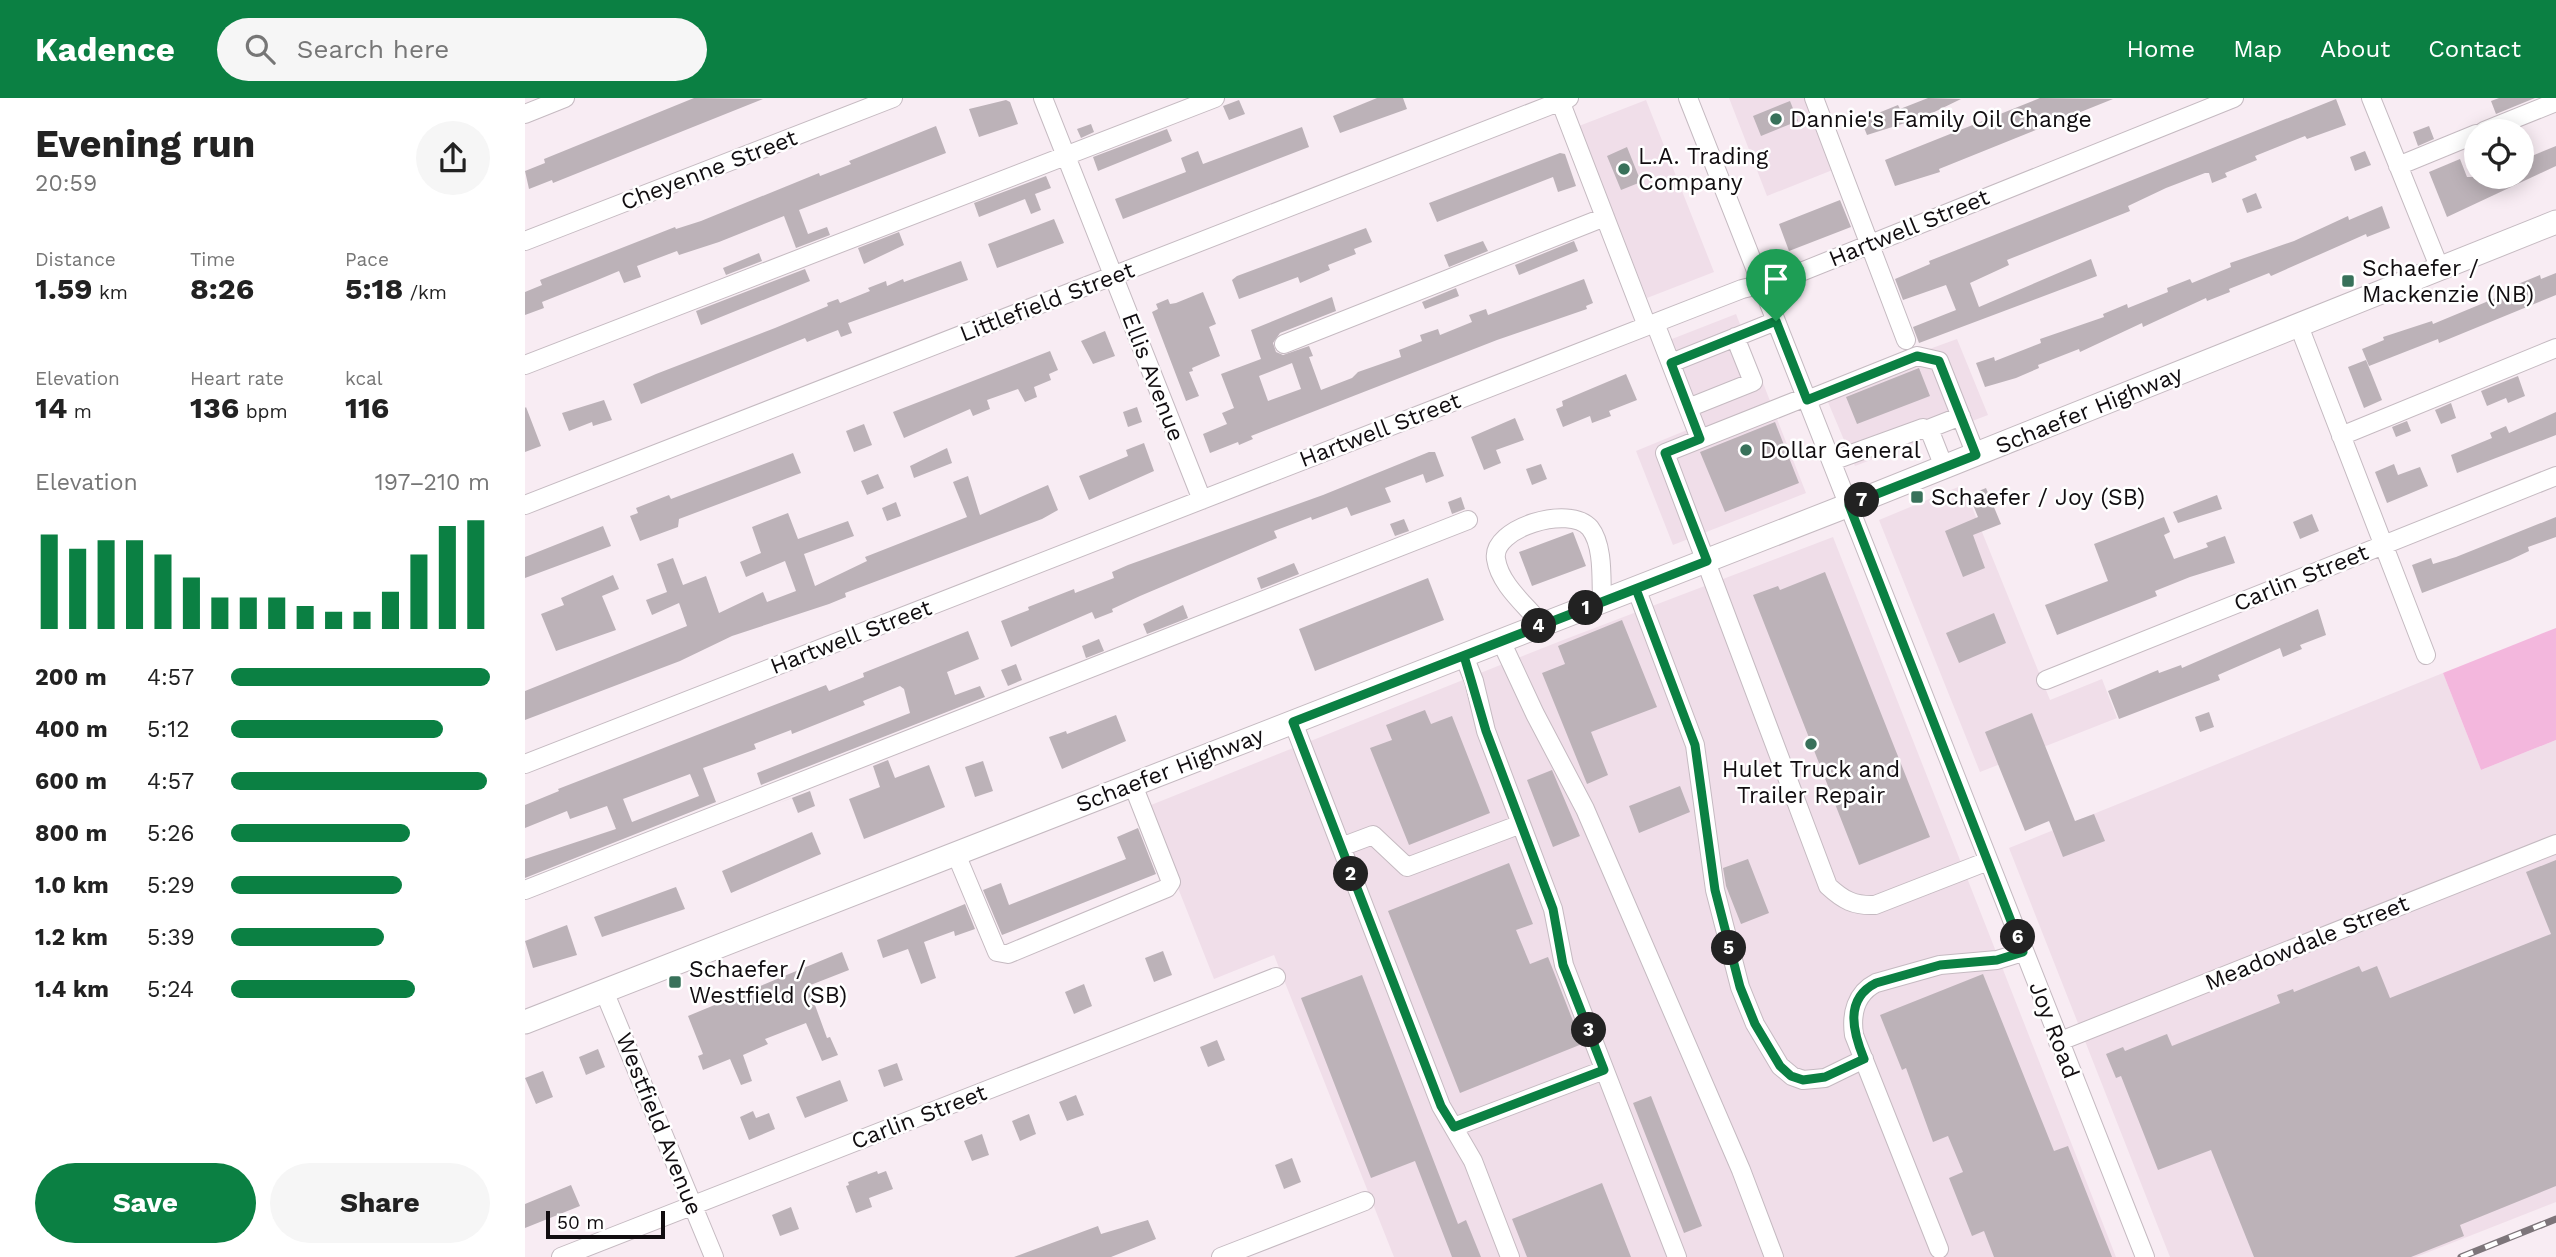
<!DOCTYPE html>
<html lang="en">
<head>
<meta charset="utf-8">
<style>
	body { margin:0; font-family:"Work Sans",sans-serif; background:#f6f6f6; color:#222; height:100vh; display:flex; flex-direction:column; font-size:26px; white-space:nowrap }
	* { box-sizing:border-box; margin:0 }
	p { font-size:23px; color:#767676 }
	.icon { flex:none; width:38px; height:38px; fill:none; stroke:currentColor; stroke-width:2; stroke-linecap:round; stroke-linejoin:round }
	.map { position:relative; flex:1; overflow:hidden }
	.details { display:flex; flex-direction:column; background:#fff; width:525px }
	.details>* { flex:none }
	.controls { position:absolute; left:1939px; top:21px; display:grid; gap:14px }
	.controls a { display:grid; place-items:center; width:70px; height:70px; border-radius:50%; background:#fff; box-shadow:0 4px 18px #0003; font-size:35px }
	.scale { position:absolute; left:21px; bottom:18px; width:119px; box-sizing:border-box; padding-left:7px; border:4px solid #110d10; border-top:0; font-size:19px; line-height:24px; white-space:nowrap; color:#110d10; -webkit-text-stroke:5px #fff; paint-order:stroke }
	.pin { position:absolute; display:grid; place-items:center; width:60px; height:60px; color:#fff; margin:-72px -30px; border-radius:50% 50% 50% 0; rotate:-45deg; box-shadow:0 0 7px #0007 }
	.pin .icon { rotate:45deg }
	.km { position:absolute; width:35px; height:35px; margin:-18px; border-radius:50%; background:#222; color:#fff; font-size:19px; line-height:35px; text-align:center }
	.round { display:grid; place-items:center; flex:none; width:74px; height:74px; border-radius:37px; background:#f6f6f6 }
	.head { display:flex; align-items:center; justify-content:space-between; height:119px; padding:0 35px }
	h1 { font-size:38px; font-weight:700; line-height:52px }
	.stats { display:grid; grid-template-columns:repeat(3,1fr); gap:10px; height:119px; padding:7px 35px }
	.stats div { display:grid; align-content:center }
	.stats b { font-size:30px; font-weight:700 }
	.stats small { font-size:19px; font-weight:400 }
	.stats p { font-size:19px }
	.chart { height:196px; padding:14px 35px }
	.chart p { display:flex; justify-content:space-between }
	.chart svg { width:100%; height:126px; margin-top:7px; stroke:#0b8043; stroke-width:6 }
	.primary-button { display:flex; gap:14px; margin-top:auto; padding:14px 35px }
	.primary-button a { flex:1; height:80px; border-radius:42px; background:#0b8043; color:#fff; font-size:28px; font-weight:700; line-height:80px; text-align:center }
	.primary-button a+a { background:#f6f6f6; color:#222 }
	ul { padding:0 35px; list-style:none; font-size:23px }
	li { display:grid; grid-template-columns:112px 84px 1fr; align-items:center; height:52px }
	li i { height:18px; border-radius:9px; background:#0b8043 }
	header { display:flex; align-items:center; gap:42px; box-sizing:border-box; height:98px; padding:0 35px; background:#0b8043; color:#fff }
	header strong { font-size:33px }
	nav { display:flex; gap:38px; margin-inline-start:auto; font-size:24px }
	.search { width:490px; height:63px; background:#f6f6f6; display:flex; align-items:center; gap:18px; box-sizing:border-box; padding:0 24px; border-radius:38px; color:#767676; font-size:26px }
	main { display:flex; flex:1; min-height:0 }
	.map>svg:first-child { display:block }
	.built { fill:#f0dee9 }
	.green { fill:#f3b7dd }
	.building { fill:#bcb2b8; fill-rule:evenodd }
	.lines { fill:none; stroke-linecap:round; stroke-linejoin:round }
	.minor-casing { stroke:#c5bac1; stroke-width:20 }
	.major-casing { stroke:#c5bac1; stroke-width:25 }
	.minor { stroke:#fff; stroke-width:18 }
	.major { stroke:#fff; stroke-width:23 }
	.rail-casing { stroke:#7d757a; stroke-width:7 }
	.rail { stroke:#fff; stroke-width:4.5; stroke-dasharray:13; stroke-linecap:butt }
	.route-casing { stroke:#fff; stroke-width:14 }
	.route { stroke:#0b8043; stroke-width:9 }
	.poi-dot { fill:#38715a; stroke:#fff; stroke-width:2.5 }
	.labels { text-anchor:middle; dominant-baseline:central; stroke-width:5; stroke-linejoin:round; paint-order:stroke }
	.poi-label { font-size:23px; fill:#110d10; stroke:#fff; text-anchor:start }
	.street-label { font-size:23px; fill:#110d10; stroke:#fff }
</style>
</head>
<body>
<header>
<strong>Kadence</strong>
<div class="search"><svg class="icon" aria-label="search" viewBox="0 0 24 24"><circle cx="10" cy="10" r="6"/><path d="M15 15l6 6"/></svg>Search here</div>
<nav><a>Home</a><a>Map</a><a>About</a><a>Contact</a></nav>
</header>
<main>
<section class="details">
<div class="head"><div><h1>Evening run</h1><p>20:59</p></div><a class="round"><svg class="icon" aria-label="share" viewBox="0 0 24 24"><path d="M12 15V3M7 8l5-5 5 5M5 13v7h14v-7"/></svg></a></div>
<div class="stats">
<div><p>Distance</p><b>1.59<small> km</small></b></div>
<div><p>Time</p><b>8:26</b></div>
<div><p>Pace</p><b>5:18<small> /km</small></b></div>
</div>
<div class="stats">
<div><p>Elevation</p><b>14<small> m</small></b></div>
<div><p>Heart rate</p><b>136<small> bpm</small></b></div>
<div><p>kcal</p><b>116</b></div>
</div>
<div class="chart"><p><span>Elevation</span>197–210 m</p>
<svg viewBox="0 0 160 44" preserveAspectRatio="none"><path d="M5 44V11M15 44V16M25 44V13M35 44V13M45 44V18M55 44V26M65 44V33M75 44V33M85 44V33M95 44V36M105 44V38M115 44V38M125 44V31M135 44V18M145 44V8M155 44V6"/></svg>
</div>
<ul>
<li><b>200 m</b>4:57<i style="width:100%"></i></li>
<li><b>400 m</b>5:12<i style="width:82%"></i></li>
<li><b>600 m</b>4:57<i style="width:99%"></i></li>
<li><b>800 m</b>5:26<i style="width:69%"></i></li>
<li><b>1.0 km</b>5:29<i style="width:66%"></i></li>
<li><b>1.2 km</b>5:39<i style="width:59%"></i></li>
<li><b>1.4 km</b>5:24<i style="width:71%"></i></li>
</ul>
<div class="primary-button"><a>Save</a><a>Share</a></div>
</section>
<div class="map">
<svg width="2031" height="1159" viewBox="0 0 2031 1159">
	<rect width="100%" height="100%" fill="#f8ecf3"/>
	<path class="built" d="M1204 0H1282L1310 71 1242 98Z
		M1121 2 1189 174 1122 200 1054 28Z
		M1211 216 1281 395 1148 447 1111 353 1162 332 1129 248Z
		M1432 241 1463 317 1330 368 1297 290Z
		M1438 387 1525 602 1577 581 1592 620 1455 674 1354 422Z
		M1308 439 1591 1159H869L749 857 689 881 621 709 1033 544Z
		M1918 575 1956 672 2031 642V1104L1891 1159H1645L1484 750Z"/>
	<path class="green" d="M2031 530V642L1956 672 1918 575Z"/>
	<path class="building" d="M169 0 238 1 28 85 27 82 4 91 0 73 20 65 19 61Z
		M852 0H878L882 11 815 35 808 18Z
		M1403 0 1436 1 1399 19 1342 37 1336 22 1373 7 1375 11Z
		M1515 0 1588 1 1414 71 1415 74 1370 88 1360 62Z
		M1974 0H2010L1971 16 1966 3Z
		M1811 1 1821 27 1782 41 1780 38 1730 58 1732 62 1700 75 1702 79 1687 85 1684 75H1680L1641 90 1603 108 1605 113 1482 162 1484 167 1445 185 1454 209 1566 161 1572 178 1394 245 1388 229 1431 212 1421 187 1378 202 1370 181 1405 166 1404 163Z
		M481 2 485 4 493 26 454 39 444 11Z
		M714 2 720 16 704 22 698 8Z
		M1265 3 1273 23 1236 38 1228 18Z
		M566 26 569 34 556 40 552 31Z
		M411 28 421 55 274 112 283 136 302 129 305 137 271 150 259 118 194 144 154 157 152 153 112 168 116 179 99 185 94 173 70 183 17 204 19 210 0 217V194L17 187 15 182 150 129 151 131 176 123 294 75 295 78 326 66 324 63Z
		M1904 28 1909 41 1893 48 1888 34Z
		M777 29 784 49 598 121 590 101 661 74 656 60 673 53 678 66Z
		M642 31 647 43 573 73 568 59Z
		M2031 48V68L1922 119 1904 74 1935 61 1942 79H1997V62Z
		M1102 49 1116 84 1096 92 1082 58Z
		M1840 53 1846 67 1830 73 1825 59Z
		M1035 55 1040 56 1051 88 1033 94 1028 79 912 124 904 105Z
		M521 78 526 90 510 96 516 112 506 116 500 101 454 119 449 105Z
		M1731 95 1737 110 1722 115 1717 101Z
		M1315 102 1326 129 1264 153 1254 126Z
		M1857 108 1865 130 1842 139 1841 136 1746 178 1744 175 1704 191 1705 194 1682 203 1681 200 1618 229 1617 225 1555 254 1554 251 1513 267 1514 270 1491 280 1460 289 1451 265 1469 259 1470 263 1516 245 1515 241 1579 219 1578 216 1602 206 1603 210 1643 194 1642 190 1665 181 1667 185 1706 169 1705 165 1769 143 1823 118 1824 122Z
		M529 121 539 145 472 170 463 146Z
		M841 130 847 144 829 151 831 156 803 167 805 172 775 185 773 179 714 201 707 182 712 178Z
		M374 134 379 147 339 166 333 150Z
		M958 143 963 153 924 169 919 157Z
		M1049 143 1053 153 994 177 990 167Z
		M234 155 237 163 201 177 198 170Z
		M436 163 443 182 323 225 327 235 316 239 313 232 282 244 280 240 116 306 108 286 131 276 250 230 303 208 302 205 313 201 315 205 345 193 343 190 361 183 362 188 378 181 379 184Z
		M280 171 285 183 176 227 171 213Z
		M2031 175V197L1914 245 1913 241 1844 268 1837 251 1859 242 1858 239 1907 223 1908 226 1990 192 1988 188 2015 177 2016 181Z
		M1059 181 1068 205 1061 208 1062 211 972 242 726 338 728 341 714 347 713 344 685 355 678 336 702 326 697 315 709 310 696 276 736 261 726 232 807 199 811 213 755 235 748 245 751 254 758 257 784 248 788 258 784 259 796 292 827 280 833 274 876 259 874 252 897 243 895 237 913 231 915 237 947 224 944 217 961 211 963 217ZM767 265 776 291 743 303 734 278Z
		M931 190 934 198 900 211 897 204Z
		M678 194 691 226 684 229 695 258 667 270 668 273 664 274 674 298 661 303 627 214 633 211 631 206 643 201 645 206 651 205Z
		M580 233 590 258 568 266 556 243Z
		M525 253 533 272 524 276 526 282 509 289 512 299 500 304 493 291 462 302 465 311 448 318 445 311 379 340 368 314Z
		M1841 262 1857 302 1839 310 1823 269Z
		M1394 270 1405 298 1332 326 1321 299Z
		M1101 276 1112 302 1084 313 1086 318 1067 325 1065 318 1038 329 1031 311 1038 308 1037 303Z
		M1993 278 2000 298 1983 305 1981 300 1962 308 1956 293Z
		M79 302 87 322 68 328 67 324 44 333 37 315Z
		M1926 305 1931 320 1916 326 1910 312Z
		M1 309 16 348 0 354V310Z
		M612 309 617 324 603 329 598 314Z
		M2031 314V337L1932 375 1926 357 1967 340 1965 335 1981 328 1984 335Z
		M990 320 999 342 971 352 976 365 959 372 946 339Z
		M1882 323 1886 333 1871 339 1867 329Z
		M1250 324 1274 385 1200 414 1175 354Z
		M339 326 347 347 329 354 321 333Z
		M619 345 629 373 564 402 554 378 603 358 601 352Z
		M422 350 427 365 389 380 385 368Z
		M904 354H910L919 378 901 385 898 376 860 390 866 404 826 418 822 409 787 422 786 419 749 433 752 440 615 498 587 511 588 514 570 521 567 514 486 549 476 523 504 512 503 509 549 491 550 495 589 480 587 474 603 467 798 397Z
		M268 355 276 375 154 421 153 429 115 443 105 418 113 415 111 410 144 397 146 401Z
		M1016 366 1022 381 1007 387 1001 371Z
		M1869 366 1873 377 1895 369 1903 388 1862 405 1850 374Z
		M353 376 359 390 342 397 336 383Z
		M443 378 455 417 523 387 533 412 517 421 320 495 321 499 304 506 207 538 155 563 0 622V593L162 528 154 505 127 517 121 502 142 494 132 466 148 460 158 487 181 478 194 515 238 494 242 504 271 493 260 463 221 479 215 464 236 455 227 429 263 415 273 441 323 423 329 438 279 456 290 488 342 463 340 459 442 419 428 384Z
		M1461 390 1476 426 1448 437 1460 470 1438 479 1420 433 1453 419 1444 397Z
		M1692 397 1697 411 1653 425 1648 414Z
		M936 399 940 411 927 416 923 404Z
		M371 404 376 418 362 423 357 410Z
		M1787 416 1794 433 1775 441 1768 424Z
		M1639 419 1645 434 1639 437 1649 461 1683 449 1681 445 1700 438 1710 465 1665 479 1630 493 1632 498 1532 537 1520 507 1583 483 1569 446Z
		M2031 419V439L2003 449 2004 453 1985 462 1897 495 1887 467 1906 460 1908 466 1931 459Z
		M879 421 884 433 870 438 865 426Z
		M78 428 86 448 0 480V459Z
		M1048 434 1061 468 1007 488 994 454Z
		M769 465 774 476 736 491 732 480Z
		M1300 474 1405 739 1334 767 1228 497 1253 488 1255 492Z
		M88 477 94 491 77 498 91 532 31 553 16 516 39 507 36 500Z
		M903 480 919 522 790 573 774 531Z
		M658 507 663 520 622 536 618 526Z
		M1793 511 1801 537 1775 547 1777 551 1758 559 1755 550 1693 577 1695 582 1594 621 1583 593 1633 572 1634 575 1656 567 1657 570Z
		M1469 515 1481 545 1434 565 1421 535Z
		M1097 522 1132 609 1066 634 1083 677 1062 686 1017 575 1040 566 1033 548Z
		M443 533 454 561 422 574 430 597 455 588 460 599 236 687 232 675 385 615 379 591 375 588 338 603 340 607 267 636 266 632 229 646 231 651 178 670 191 704 0 780V761L91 731 82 708 45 721 42 713 0 730V707L34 693 33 691 301 587 304 593 339 579 338 575ZM165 676 174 698 107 724 98 701Z
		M574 541 579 553 561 560 557 548Z
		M491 566 497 582 483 588 476 572Z
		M900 612 906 626 927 618 965 715 884 747 845 650 867 642 861 627Z
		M1684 614 1689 629 1675 634 1670 619Z
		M1507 615 1550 723 1569 716 1580 743 1538 759 1524 723 1500 733 1460 634Z
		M591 617 601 643 537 671 524 639 541 633 542 636Z
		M363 662 370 680 404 667 420 709 339 741 324 701 355 689 348 668Z
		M458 663 468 693 450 699 440 669Z
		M1027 672 1055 738 1028 749 1002 682Z
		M1155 688 1165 714 1114 735 1104 708Z
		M285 693 290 708 273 715 267 700 251 706Z
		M613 730 631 776 477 837 458 792 476 785 484 807 601 761 592 739Z
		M287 734 296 756 206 795 197 773Z
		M1223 761 1244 815 1216 826 1201 788 1198 770Z
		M2031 762V1088L1935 1127 1939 1138 1886 1159H1729L1686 1052 1633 1072 1596 978 1591 980 1581 956 1598 949 1600 953 1642 936 1647 948 1755 905 1752 897 1768 891 1769 894 1834 868 1837 874 1852 868 1865 900 2026 836 2001 774Z
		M984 765 1008 826 991 832 1005 866 1023 859 1057 946 935 995 863 813Z
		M151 789 160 811 77 839 69 819Z
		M440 806 450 831 430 838 429 833 399 844 411 880 396 886 383 851 358 860 352 842Z
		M42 827 52 857 8 870 0 843Z
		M638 853 647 877 629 884 620 860Z
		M317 854 324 872 283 888 302 940 305 939 313 957 297 963 281 925 240 941 243 946 218 957 227 983 216 987 205 961 178 972 173 958 178 956 163 918Z
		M1458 876 1529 1053 1543 1048 1587 1159H1469L1459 1133 1447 1138 1424 1080 1438 1074 1423 1038 1408 1044 1381 970 1377 972 1355 917Z
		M837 877 933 1126 941 1122 956 1159H927L890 1063 846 1080 776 900Z
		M559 886 567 908 549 916 540 894Z
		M692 942 700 962 683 969 675 949Z
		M73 951 80 969 61 977 54 959Z
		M372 965 378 982 359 989 353 972Z
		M18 973 28 999 11 1006 0 980Z
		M315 982 323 1003 280 1020 271 999Z
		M551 997 559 1017 542 1023 534 1004Z
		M1126 998 1177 1128 1159 1135 1108 1005Z
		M228 1013 231 1020 244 1015 250 1031 224 1042 215 1019Z
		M504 1016 511 1036 495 1043 487 1023Z
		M457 1036 464 1057 447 1063 439 1043Z
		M767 1060 776 1084 759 1091 750 1067Z
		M352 1073 353 1076 361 1073 368 1091 344 1100 347 1109 331 1115 321 1088 324 1087 323 1084Z
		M1077 1085 1106 1159H1002L987 1121Z
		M46 1087 55 1108 0 1130V1106Z
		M266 1109 274 1131 255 1138 247 1117Z
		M623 1122 631 1141 586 1159H489L573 1128 576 1136Z"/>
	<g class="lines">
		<g class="minor-casing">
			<path id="minor" d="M518 0 677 402
				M1034 0 1122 228
				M1163 0 1620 1159
				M1289 0 1381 242
				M1846 0 1915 171
				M0 16 40 0
				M1959 33 2031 4
				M1873 68 1951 36
				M0 143 368 0
				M1130 225 1175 341
				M1774 228 1901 557
				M759 246 1080 119
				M1146 265 1251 223
				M0 267 690 0
				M1281 299 1140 355 1303 788C1318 802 1329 808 1350 807L1463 763
				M1282 302 1392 258 1414 263 1451 357
				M1163 310 1228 284 1210 239
				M1403 331 1436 318
				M1816 338 2031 250
				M1307 363 1398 330 1406 336 1419 369
				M0 407 1044 0
				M1111 490 1170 647 1190 792 1215 889 1230 926 1255 968 1267 978 1278 982 1300 980 1339 961
				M1017 527C1001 507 975 487 971 461 966 430 1045 406 1065 430 1079 448 1076 482 1077 503
				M976 543 1010 616 1060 711 1216 1072 1249 1159
				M939 558 949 583 961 633 1028 811 1039 867 1152 1159
				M1521 582 2031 378
				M768 624 916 1008 948 1063 985 1159
				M0 666 1217 191 1256 182 1709 0
				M816 749 848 737 882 769 996 726
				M431 756 472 854 483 856 642 790 646 784 608 687
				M0 792 943 422
				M79 893 189 1159
				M1533 944 2031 746
				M929 1029 1079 972
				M1414 1151 1329 937C1326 916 1331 895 1351 885L1415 867 1472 862 1498 854
				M36 1159 751 879
				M696 1159 840 1103"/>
		</g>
		<g class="major-casing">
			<path id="major" d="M0 924 1324 407 2031 124"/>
		</g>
		<use href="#minor" class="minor"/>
		<use href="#major" class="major"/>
		<g class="rail-casing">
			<path id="rail" d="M1936 1159 2031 1121"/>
		</g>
		<use href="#rail" class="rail"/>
	</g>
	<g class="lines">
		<g class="route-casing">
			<path id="route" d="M1251 223 1146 265 1175 341 1140 355 1182 463 768 624 916 1008 929 1029 1079 972 1038 867 1028 811 961 633 939 558 1111 491 1170 647 1190 792 1215 889 1230 926 1255 968 1266 978 1278 982 1300 979 1339 961C1328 934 1319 901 1351 885L1415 867 1472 862 1498 854 1324 407 1451 357 1414 263 1392 258 1282 302 1251 223"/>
		</g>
		<use href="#route" class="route"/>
	</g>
	<g class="poi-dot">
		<circle cx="1251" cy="21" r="7"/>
		<circle cx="1099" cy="71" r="7"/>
		<rect x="1816" y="176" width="14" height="14" rx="3.5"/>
		<circle cx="1221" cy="352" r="7"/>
		<rect x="1385" y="392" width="14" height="14" rx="3.5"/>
		<circle cx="1286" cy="646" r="7"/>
		<rect x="143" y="877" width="14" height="14" rx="3.5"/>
	</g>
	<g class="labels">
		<g class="poi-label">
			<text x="1265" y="21">Dannie's Family Oil Change</text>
			<text x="1113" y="58">L.A. Trading<tspan x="1113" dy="26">Company</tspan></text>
			<text x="1837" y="170">Schaefer /<tspan x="1837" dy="26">Mackenzie (NB)</tspan></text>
			<text x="1235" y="352">Dollar General</text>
			<text x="1406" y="399">Schaefer / Joy (SB)</text>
			<text x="1286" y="671" text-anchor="middle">Hulet Truck and<tspan x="1286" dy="26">Trailer Repair</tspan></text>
			<text x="164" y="871">Schaefer /<tspan x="164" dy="26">Westfield (SB)</tspan></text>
		</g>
		<g class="street-label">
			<text transform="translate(184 72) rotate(-21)">Cheyenne Street</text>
			<text transform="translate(1384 130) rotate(-22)">Hartwell Street</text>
			<text transform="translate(522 204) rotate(-21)">Littlefield Street</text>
			<text transform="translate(628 279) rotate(69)">Ellis Avenue</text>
			<text transform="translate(1564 312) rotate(-22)">Schaefer Highway</text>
			<text transform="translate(855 332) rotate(-21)">Hartwell Street</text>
			<text transform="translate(1776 480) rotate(-22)">Carlin Street</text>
			<text transform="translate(326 539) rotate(-21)">Hartwell Street</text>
			<text transform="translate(645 672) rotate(-21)">Schaefer Highway</text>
			<text transform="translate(1782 845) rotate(-22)">Meadowdale Street</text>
			<text transform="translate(1529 932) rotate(69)">Joy Road</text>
			<text transform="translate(394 1019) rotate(-21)">Carlin Street</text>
			<text transform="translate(134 1026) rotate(68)">Westfield Avenue</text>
		</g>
	</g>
</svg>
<div class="controls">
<a><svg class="icon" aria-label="locate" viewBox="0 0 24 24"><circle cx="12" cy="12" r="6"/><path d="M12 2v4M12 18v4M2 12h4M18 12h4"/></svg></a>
</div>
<div class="scale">50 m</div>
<div class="pin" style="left:1251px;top:223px;background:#1e9e55"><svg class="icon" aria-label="arrive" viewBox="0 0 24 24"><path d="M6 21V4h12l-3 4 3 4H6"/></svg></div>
<b class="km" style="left:1061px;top:510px">1</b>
<b class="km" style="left:826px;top:776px">2</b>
<b class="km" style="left:1064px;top:932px">3</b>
<b class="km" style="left:1014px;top:528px">4</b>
<b class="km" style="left:1204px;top:850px">5</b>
<b class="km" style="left:1493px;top:839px">6</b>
<b class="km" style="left:1337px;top:402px">7</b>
</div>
</main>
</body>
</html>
